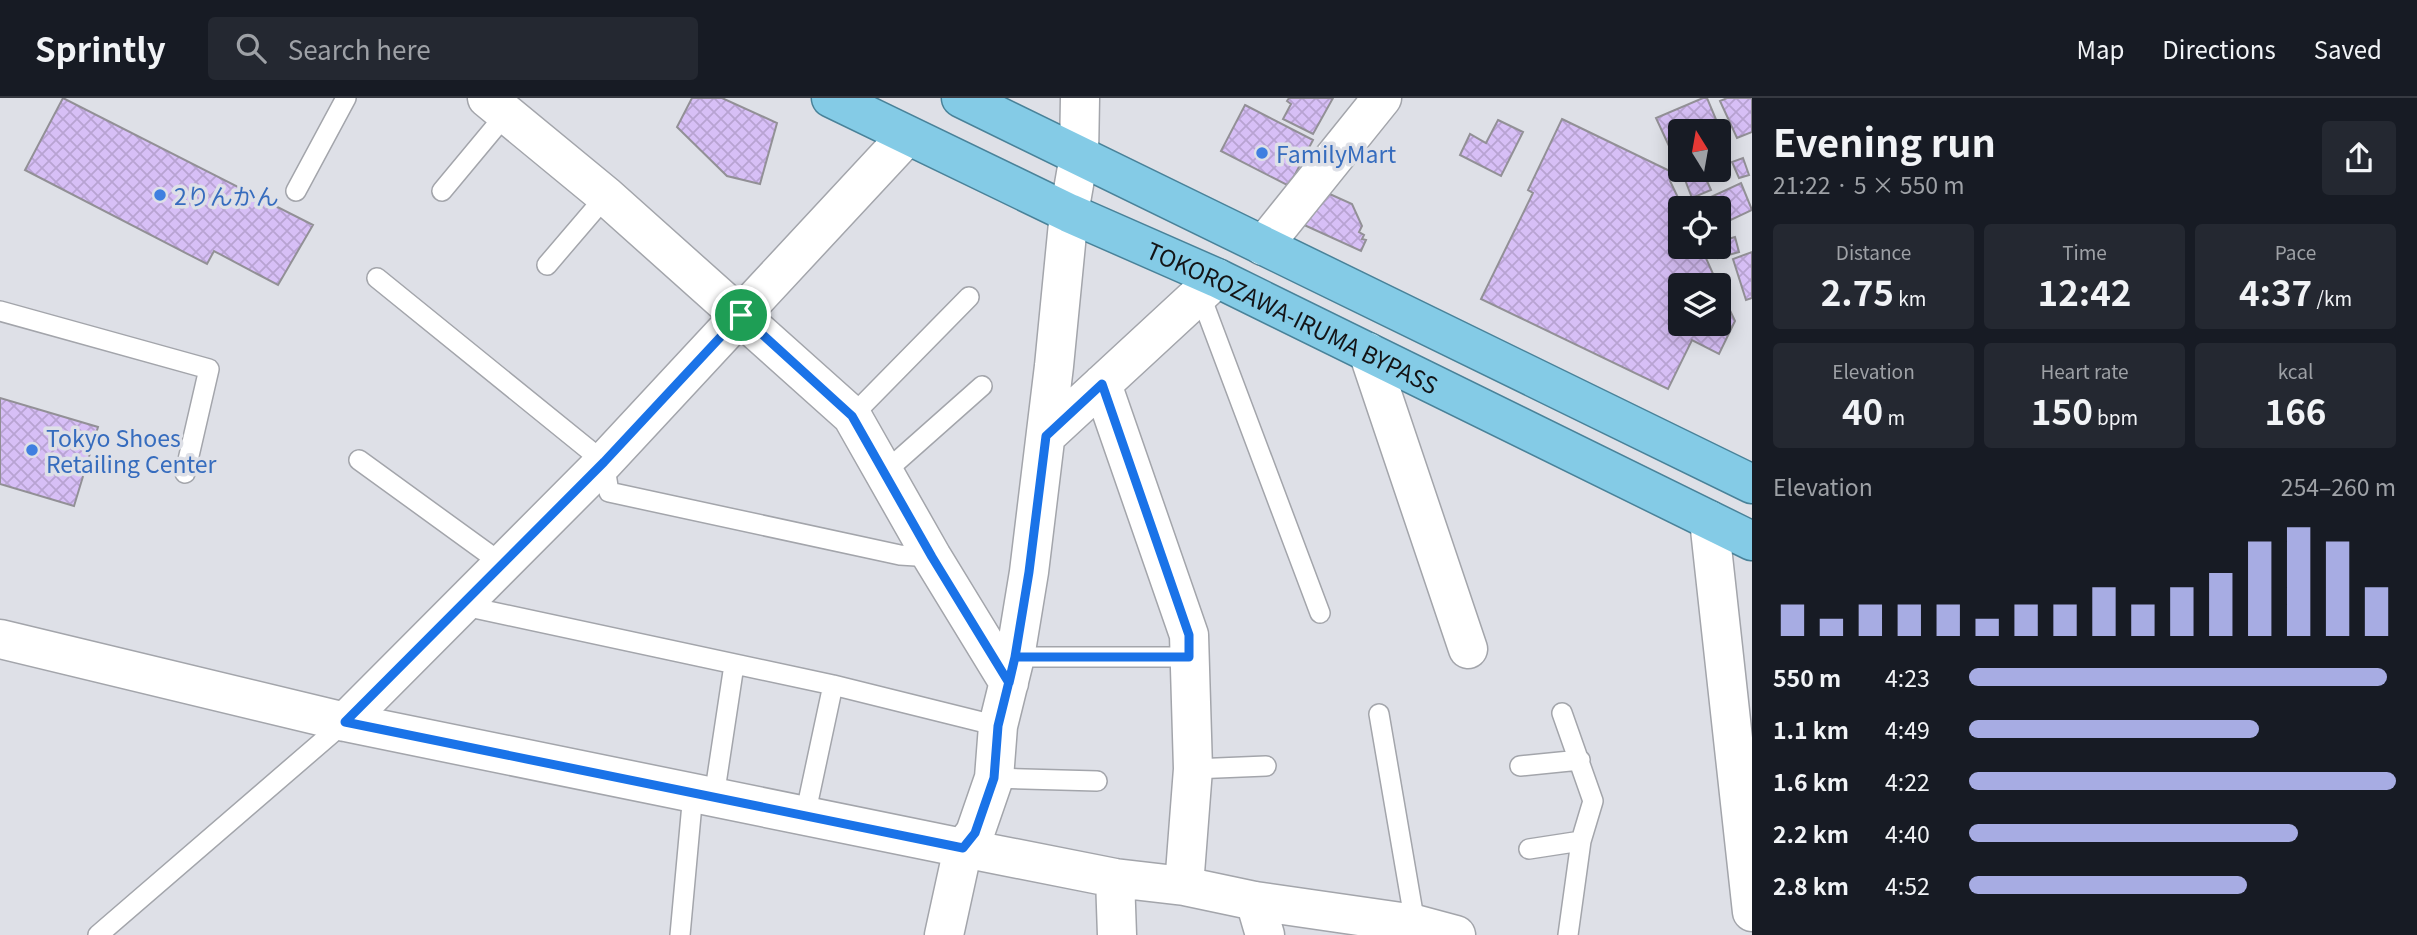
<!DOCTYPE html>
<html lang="en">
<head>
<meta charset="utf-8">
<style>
	body { margin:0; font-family:Georgia,"Noto Sans JP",serif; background:#242831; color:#f1f3f6; height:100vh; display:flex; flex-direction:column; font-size:26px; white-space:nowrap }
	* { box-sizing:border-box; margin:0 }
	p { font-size:23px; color:#9ea1a6 }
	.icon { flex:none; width:38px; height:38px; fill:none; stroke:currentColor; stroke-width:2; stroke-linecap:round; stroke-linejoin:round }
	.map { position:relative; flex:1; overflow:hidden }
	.side { display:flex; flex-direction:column; background:#171b24; width:665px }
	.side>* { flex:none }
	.needle { width:46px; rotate:349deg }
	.buttons { position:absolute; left:1668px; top:21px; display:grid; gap:14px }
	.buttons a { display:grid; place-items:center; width:63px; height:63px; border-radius:7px; background:#171b24; box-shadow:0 4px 18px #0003; font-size:35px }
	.pin { position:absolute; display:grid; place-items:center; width:60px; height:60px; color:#fff; margin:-30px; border:4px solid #fff; border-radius:50%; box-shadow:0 2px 7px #0007 }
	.round { display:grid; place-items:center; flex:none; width:74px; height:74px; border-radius:7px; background:#242831 }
	.head { display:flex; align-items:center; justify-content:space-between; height:119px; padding:0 21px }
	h1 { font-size:38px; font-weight:700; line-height:52px }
	.metrics { display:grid; grid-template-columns:repeat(3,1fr); gap:10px; height:119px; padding:7px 21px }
	.metrics div { display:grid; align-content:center; border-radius:7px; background:#242831; text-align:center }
	.metrics b { font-size:35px; font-weight:700 }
	.metrics small { font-size:19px; font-weight:400 }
	.metrics p { font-size:19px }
	.chart { height:196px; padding:14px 21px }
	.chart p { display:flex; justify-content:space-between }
	.chart svg { width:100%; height:126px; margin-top:7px; stroke:#a7ace3; stroke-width:6 }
	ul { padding:0 21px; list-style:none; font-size:23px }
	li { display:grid; grid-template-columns:112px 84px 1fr; align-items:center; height:52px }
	li i { height:18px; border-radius:9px; background:#a7ace3 }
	header { display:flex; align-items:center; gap:42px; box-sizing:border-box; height:98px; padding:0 35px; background:#171b24; border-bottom:2px solid #363941 }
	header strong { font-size:33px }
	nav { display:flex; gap:38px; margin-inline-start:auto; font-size:24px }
	.search { width:490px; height:63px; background:#242831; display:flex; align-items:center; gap:18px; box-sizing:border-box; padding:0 24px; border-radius:7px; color:#9ea1a6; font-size:26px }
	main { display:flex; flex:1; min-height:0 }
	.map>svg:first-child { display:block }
	.building { fill:url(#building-cross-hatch); stroke:#929096; stroke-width:2 }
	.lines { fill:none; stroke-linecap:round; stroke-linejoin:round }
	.service-casing { stroke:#a3a5ab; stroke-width:22 }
	.minor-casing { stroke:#a3a5ab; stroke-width:41 }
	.trunk-casing { stroke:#498299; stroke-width:41 }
	.service { stroke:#fff; stroke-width:19 }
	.minor { stroke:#fff; stroke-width:38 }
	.trunk { stroke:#84cbe6; stroke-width:38 }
	.route-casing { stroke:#fff; stroke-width:14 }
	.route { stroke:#1a73e8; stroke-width:9 }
	.shop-dot { fill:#3f7fe0; stroke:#dee0e7; stroke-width:2.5 }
	.labels { text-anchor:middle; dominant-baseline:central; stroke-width:7; stroke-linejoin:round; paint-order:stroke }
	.shop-label { font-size:23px; fill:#366cbe; stroke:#dee0e7; text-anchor:start }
	.street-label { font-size:23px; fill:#131416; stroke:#dee0e7 }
</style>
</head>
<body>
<header>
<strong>Sprintly</strong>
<div class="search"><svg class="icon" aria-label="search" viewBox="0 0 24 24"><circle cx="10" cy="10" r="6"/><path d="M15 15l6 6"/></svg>Search here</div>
<nav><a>Map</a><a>Directions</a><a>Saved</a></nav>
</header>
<main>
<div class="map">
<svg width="1752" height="837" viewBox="0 0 1752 837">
	<defs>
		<pattern id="building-cross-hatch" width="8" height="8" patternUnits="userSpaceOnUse" patternTransform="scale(1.75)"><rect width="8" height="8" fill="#d7bff6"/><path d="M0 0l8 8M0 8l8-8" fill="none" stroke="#b8a3d2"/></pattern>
	</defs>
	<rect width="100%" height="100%" fill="#dee0e7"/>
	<path class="building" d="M63 0 313 127 278 187 214 153 207 166 25 72Z
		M692 0H722L777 25 760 86 727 78 677 29Z
		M1289 0H1333L1313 36 1283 21 1291 6 1287 3Z
		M1703 0H1707L1720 31 1715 33H1680V44L1669 48 1656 20Z
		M1727 0H1752V34L1737 40 1720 3Z
		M1245 7 1313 42 1289 88 1221 53Z
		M1562 21 1674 75 1670 83 1683 110H1680V149H1701L1718 187H1680V226H1718V187L1735 223 1719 256 1692 242 1668 291 1481 201 1533 95 1528 92Z
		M1498 22 1523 34 1501 78 1460 57 1470 36 1486 45Z
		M1743 60 1749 77 1739 80 1732 64Z
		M1702 72 1711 92 1692 100 1684 79Z
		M1741 85 1752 112 1718 128V110H1701L1698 105Z
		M1323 93 1352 106 1362 128 1359 134 1364 137 1362 141 1366 142 1361 153 1302 126Z
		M1735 139 1739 154 1718 160 1715 149H1718V144Z
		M1752 154V200L1746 202 1733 161Z
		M0 300 98 329 74 408 0 386Z"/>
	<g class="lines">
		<g class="service-casing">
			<path id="service" d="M296 93 346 0
				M442 93 506 16
				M547 167 606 98
				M377 180 604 364 609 394 900 457 932 459
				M1200 196 1320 515
				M0 213 209 271 185 375
				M852 318 969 199
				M359 362 501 465
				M885 374 982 288
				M460 507 833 587 998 628
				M1015 559H1189
				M1562 615 1593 703 1581 743 1568 837
				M1379 616 1415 826
				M1520 668 1580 662
				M1193 671 1266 668
				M994 680 1097 683
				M714 699 734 567
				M805 718 833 587
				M1529 751 1581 743
				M98 837 345 624
				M680 837 693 695"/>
		</g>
		<g class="minor-casing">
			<path id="minor" d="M487 0 606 98 852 318 932 459 1009 585
				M1263 148 1382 0
				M1368 254 1468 551
				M1102 286 1189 537 1193 671 1184 788
				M1046 338 1217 180
				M1709 422 1752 814
				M0 541 345 624 963 750 1115 780 1184 788 1255 803 1415 826 1456 837
				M345 624 604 364 907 38
				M1115 780 1117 837
				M1255 803 1265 837
				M944 837 963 750 975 735 994 680 998 628 1015 559 1029 474 1054 268 1069 115 1079 58 1080 0"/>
		</g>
		<g class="trunk-casing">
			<g id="trunk">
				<path id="s1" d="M831 0 1069 115 1217 180 1752 443"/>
				<path d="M961 0 1752 386"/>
			</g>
		</g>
		<use href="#service" class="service"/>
		<use href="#minor" class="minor"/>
		<use href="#trunk" class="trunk"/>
	</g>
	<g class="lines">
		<g class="route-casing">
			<path id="route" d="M741 217 604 364 345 624 963 750 975 735 994 680 998 628 1015 559 1029 474 1046 338 1102 286 1189 537V559H1015L1009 585 932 459 852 318 741 217"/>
		</g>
		<use href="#route" class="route"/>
	</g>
	<g class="shop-dot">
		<circle cx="1262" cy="55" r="7"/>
		<circle cx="160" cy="97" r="7"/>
		<circle cx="32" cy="352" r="7"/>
	</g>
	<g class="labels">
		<g class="shop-label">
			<text x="1276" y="55">FamilyMart</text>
			<text x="174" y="97">2りんかん</text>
			<text x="46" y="339">Tokyo Shoes<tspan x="46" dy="26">Retailing Center</tspan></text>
		</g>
		<g class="street-label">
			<text stroke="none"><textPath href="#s1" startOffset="511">TOKOROZAWA-IRUMA BYPASS</textPath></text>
		</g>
	</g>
</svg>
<div class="buttons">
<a><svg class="needle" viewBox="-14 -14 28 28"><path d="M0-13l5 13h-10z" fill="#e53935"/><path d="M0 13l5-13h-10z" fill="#9ea1a6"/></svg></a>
<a><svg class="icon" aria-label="locate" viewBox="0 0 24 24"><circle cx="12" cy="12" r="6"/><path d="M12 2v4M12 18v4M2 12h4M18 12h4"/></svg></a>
<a><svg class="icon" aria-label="layers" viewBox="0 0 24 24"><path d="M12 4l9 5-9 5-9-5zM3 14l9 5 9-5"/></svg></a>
</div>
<div class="pin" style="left:741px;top:217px;background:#1e9e55"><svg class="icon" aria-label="arrive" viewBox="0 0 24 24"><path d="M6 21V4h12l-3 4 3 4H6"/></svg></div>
</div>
<section class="side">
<div class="head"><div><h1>Evening run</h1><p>21:22 · 5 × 550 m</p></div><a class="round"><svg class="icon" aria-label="share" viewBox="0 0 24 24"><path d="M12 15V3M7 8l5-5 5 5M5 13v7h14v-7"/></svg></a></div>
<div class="metrics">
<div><p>Distance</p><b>2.75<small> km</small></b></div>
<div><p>Time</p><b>12:42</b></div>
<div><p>Pace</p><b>4:37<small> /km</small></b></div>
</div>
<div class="metrics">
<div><p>Elevation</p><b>40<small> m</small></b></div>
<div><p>Heart rate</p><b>150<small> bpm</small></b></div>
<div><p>kcal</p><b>166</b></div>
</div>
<div class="chart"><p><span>Elevation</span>254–260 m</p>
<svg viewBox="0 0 160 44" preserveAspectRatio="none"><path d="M5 44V33M15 44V38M25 44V33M35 44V33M45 44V33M55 44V38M65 44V33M75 44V33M85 44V27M95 44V33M105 44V27M115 44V22M125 44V11M135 44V6M145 44V11M155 44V27"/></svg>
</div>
<ul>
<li><b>550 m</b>4:23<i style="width:98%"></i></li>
<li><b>1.1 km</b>4:49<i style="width:68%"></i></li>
<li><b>1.6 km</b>4:22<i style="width:100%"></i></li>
<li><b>2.2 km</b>4:40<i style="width:77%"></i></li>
<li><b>2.8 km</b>4:52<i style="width:65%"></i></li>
</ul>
</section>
</main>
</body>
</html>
